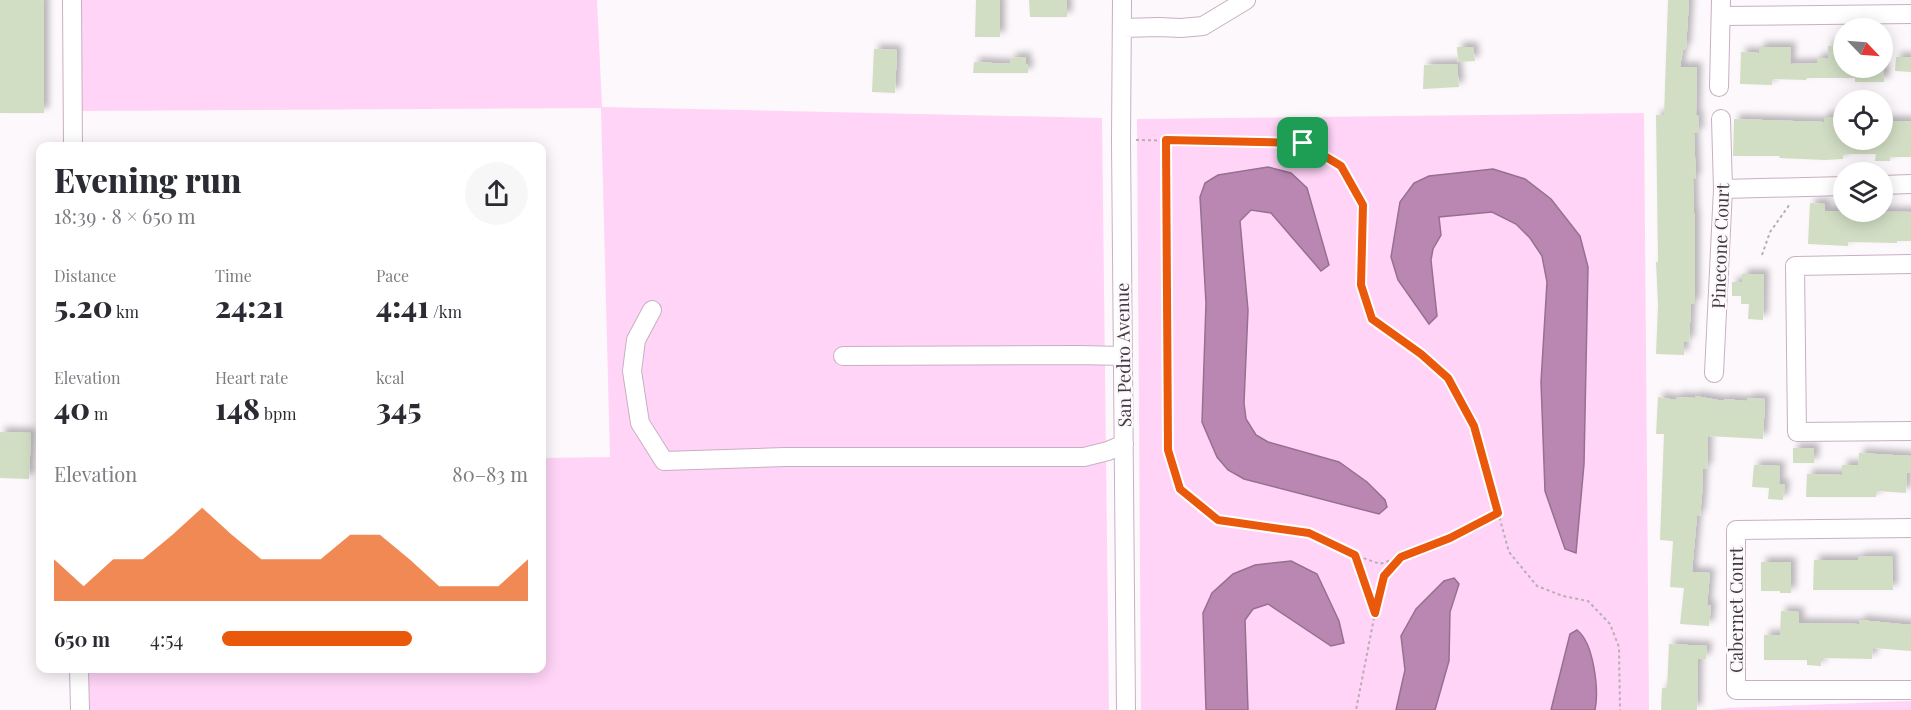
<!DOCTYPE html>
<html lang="en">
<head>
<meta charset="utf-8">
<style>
	body { margin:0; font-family:"Playfair Display",serif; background:#f7f7f7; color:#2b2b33; height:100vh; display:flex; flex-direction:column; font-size:22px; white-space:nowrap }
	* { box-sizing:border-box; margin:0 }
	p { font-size:20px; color:#7c7c81 }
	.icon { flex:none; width:33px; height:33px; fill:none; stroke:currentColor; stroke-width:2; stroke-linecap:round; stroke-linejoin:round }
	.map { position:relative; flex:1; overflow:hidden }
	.side { position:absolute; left:36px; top:142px; width:510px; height:531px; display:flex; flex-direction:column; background:#fff; border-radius:12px; box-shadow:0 3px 15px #0003 }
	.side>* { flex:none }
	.needle { width:39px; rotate:115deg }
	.tools { position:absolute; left:1833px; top:18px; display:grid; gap:12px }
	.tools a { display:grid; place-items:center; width:60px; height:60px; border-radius:50%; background:#fff; box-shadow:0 3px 15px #0003; font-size:30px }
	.pin { position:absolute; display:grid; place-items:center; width:51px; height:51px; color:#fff; margin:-26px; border-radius:12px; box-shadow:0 3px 9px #0006 }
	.round { display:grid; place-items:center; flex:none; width:63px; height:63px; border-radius:32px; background:#f7f7f7 }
	.headline { display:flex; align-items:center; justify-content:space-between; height:102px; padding:0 18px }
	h1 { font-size:33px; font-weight:800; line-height:45px }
	.metrics { display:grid; grid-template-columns:repeat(3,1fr); gap:9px; height:102px; padding:6px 18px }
	.metrics div { display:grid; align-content:center }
	.metrics b { font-size:30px; font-weight:800 }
	.metrics small { font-size:16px; font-weight:400 }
	.metrics p { font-size:16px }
	.chart { height:168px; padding:12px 18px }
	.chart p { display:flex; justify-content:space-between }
	.chart svg { width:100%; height:108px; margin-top:6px; fill:#ea580c; opacity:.7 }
	ul { padding:0 18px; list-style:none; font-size:20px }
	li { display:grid; grid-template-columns:96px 72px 1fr; align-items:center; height:45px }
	li i { height:15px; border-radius:8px; background:#ea580c }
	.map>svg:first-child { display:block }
	.green { fill:#ffd4f7 }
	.water { fill:#ba87b2; stroke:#967090; stroke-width:1.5 }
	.building { fill:#d1dec4; filter:url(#shadow) }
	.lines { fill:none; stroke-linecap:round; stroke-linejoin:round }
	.minor-casing { stroke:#c7b0c3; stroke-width:20 }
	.path { stroke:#b6b0b5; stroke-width:2; stroke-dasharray:3 3; stroke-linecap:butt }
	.minor { stroke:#fff; stroke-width:18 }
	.route-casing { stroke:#fff; stroke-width:12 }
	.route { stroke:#ea580c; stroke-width:8 }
	.labels { text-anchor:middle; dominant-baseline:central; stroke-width:4.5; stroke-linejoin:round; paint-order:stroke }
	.street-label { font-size:18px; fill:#433a41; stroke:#fdf8fc }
</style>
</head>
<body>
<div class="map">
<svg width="1911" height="710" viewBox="0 0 1911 710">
	<defs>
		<filter id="shadow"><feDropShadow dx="5" dy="-5" stdDeviation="3" flood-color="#0004"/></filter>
	</defs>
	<rect width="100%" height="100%" fill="#fdf8fc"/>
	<path class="green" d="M81 0H597L602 107 1102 118 1109 710H85V669H542V458L610 457 601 108 82 111Z
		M1644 113 1649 710H1141L1137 119Z
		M1911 701V710H1713L1726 708Z"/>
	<path class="water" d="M1268 167 1291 173 1307 188 1329 265 1321 271 1271 213 1251 210 1240 221 1248 310 1244 403 1246 419 1256 435 1268 442 1339 462 1367 482 1385 500 1387 507 1379 514 1244 479 1228 470 1217 457 1202 422 1206 303 1200 197 1205 183 1218 175Z
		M1493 169 1525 179 1551 199 1580 236 1588 267 1584 464 1576 553 1565 549 1545 491 1541 382 1547 282 1542 256 1530 238 1516 224 1492 212 1439 217 1441 235 1433 249 1431 260 1437 316 1429 324 1398 280 1391 257 1400 202 1414 183 1429 176Z
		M1291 561 1317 574 1339 621 1344 643 1331 646 1268 604 1253 609 1245 620 1248 710H1206L1203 613 1212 593 1233 574 1255 565Z
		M1454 578 1459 584 1450 612 1449 661 1435 710H1396L1405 670 1401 636 1416 609 1444 581Z
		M1577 630C1594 643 1599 690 1595 710H1551L1570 634Z"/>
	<path class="building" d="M0 0H44V113H0Z
		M976 0H1000V37H975Z
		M1029 0H1067V17H1030Z
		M1668 0H1689L1686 48 1683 50 1680 67H1697L1696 115H1698L1699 133H1694L1696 179H1693L1694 213H1695V304H1691L1689 342H1684V355L1656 354 1658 305 1656 262H1658L1656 115H1664Z
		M1828 46H1842V68H1884V82H1855V78H1807L1806 80 1772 79V85L1740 84 1741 52 1759 53V47H1791L1790 64 1817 63V58L1828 59Z
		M1457 47H1473L1475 61 1458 62Z
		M874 49 897 50 895 93 872 92Z
		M1026 57V64H1028V73H973L974 62 1011 64 1010 58Z
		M1896 57H1911V72L1895 71Z
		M1457 64 1459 87 1423 89 1424 65Z
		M1824 117H1844V140H1882V121H1911V157H1890V161H1875L1876 154H1843V159L1825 160 1779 158 1780 156H1733L1734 119 1824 122Z
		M1810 203 1825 204V211L1911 212V241H1897V243L1848 242V246L1808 244Z
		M1742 274H1764L1763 320 1748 319 1749 304H1741V296H1732V282H1742Z
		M1695 396 1724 401V399L1747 401V398L1765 399 1763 439 1708 436 1707 469H1703L1702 495 1700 516H1697L1692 572 1710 573 1707 605 1711 606 1709 626 1680 624 1684 588 1670 587 1673 541 1660 540 1664 434H1656L1658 397 1676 400 1677 397 1695 398Z
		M0 432 31 433 29 479 0 478Z
		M1793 448H1814V463H1793Z
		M1859 453 1911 456V473H1907L1906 493 1877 491 1876 497H1806L1807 474 1842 475V465H1858Z
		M1754 465 1780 466 1779 484H1785L1783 500 1768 499 1769 488 1752 487Z
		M1892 556 1893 590H1813L1814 560H1858V557Z
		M1761 562H1791V593H1780V591H1761Z
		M1781 611 1799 612V623L1859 624 1860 620 1911 625V651L1873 648 1872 659 1821 658V666L1807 665V660H1764V635H1780Z
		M1669 644 1707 646 1706 659H1698L1697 710H1661L1662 688H1667Z"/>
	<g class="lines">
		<g class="minor-casing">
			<path id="minor" d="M72 0 73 147
				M1122 0 1121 141 1126 710
				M1721 16 1911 14
				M1123 28 1159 27 1181 28 1203 26 1246 0
				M1719 87 1721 0
				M1882 185 1911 184
				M1723 189 1844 186
				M1911 264 1795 266 1797 432 1911 431
				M652 310 636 340 632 371 640 423 664 461 785 457H1084L1108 451 1124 444
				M843 356 1078 355 1123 356
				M1714 373 1723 189 1721 119
				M1911 528 1736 530V690H1911
				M79 669 80 710"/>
		</g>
		<path class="path" d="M1136 140 1303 143 1341 166 1363 205 1361 285 1372 319 1421 354 1448 378 1474 426 1509 552 1537 586 1563 596 1588 601 1610 624 1619 647 1620 710
			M1165 140 1168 450 1181 490 1217 520 1309 533 1355 555 1380 564 1450 538 1497 514
			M1762 255 1770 232 1790 204
			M1355 555 1375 613 1356 710
			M1375 613 1384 576 1399 559"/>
		<use href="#minor" class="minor"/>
	</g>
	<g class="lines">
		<g class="route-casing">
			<path id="route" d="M1166 140 1303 143 1341 166 1363 205 1361 285 1372 319 1421 354 1448 378 1474 426 1498 513 1450 538 1401 557 1384 576 1375 613 1355 555 1309 533 1218 520 1180 489 1168 450Z"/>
		</g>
		<use href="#route" class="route"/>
	</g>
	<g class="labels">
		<g class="street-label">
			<text transform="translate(1720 246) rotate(-88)">Pinecone Court</text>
			<text transform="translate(1123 355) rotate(-91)">San Pedro Avenue</text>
			<text transform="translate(1736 610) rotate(-90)">Cabernet Court</text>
		</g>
	</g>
</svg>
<div class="tools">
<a><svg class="needle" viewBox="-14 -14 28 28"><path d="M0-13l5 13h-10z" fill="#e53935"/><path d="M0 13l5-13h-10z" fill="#7c7c81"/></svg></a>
<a><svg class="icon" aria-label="locate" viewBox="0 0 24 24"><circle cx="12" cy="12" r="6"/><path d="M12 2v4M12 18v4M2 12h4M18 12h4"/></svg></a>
<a><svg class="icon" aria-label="layers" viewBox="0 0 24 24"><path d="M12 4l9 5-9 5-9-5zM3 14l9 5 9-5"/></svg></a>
</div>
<div class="pin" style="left:1303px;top:143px;background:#1e9e55"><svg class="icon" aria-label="arrive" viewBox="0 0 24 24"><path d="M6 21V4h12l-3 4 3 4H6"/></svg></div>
<section class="side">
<div class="headline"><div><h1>Evening run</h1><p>18:39 · 8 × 650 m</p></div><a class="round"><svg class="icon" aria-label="share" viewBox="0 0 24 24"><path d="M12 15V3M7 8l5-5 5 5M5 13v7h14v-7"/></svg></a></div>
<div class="metrics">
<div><p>Distance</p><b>5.20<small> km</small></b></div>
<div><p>Time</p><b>24:21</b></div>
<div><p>Pace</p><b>4:41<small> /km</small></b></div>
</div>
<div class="metrics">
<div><p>Elevation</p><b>40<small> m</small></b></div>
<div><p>Heart rate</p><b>148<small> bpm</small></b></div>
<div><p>kcal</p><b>345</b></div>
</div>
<div class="chart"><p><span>Elevation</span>80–83 m</p>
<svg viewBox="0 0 160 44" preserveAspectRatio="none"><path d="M0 44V27L10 38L20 27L30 27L40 17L50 6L60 17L70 27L80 27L90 27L100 17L110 17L120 27L130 38L140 38L150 38L160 27V44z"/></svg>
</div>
<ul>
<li><b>650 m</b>4:54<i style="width:62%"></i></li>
</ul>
</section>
</div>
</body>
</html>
